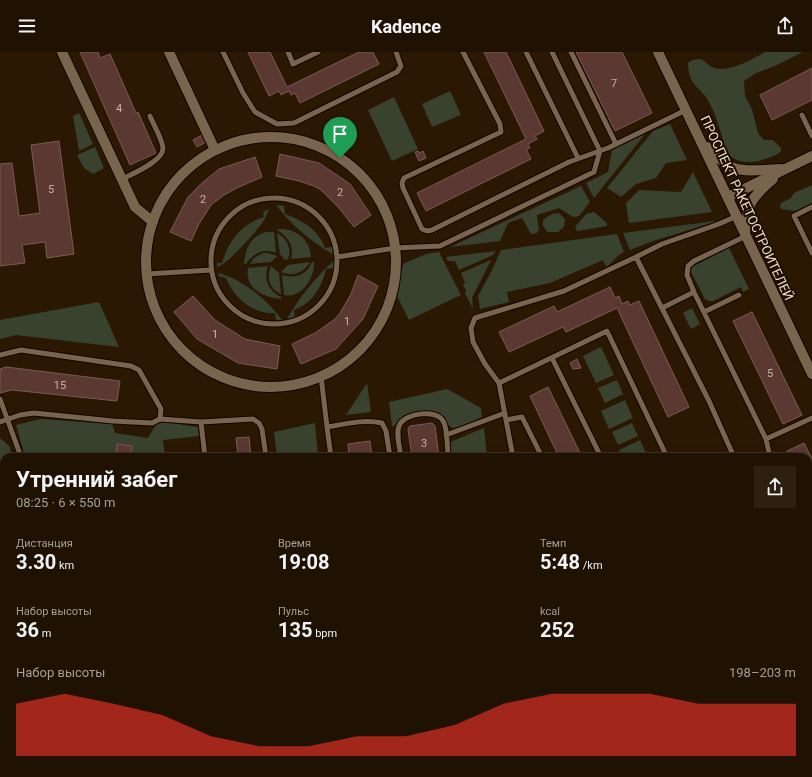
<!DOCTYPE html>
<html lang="ru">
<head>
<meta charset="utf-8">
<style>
	body { margin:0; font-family:Roboto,sans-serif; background:#2d2011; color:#f1f3f6; height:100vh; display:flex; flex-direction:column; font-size:15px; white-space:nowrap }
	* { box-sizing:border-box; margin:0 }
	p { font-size:13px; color:#a29e99 }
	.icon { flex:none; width:22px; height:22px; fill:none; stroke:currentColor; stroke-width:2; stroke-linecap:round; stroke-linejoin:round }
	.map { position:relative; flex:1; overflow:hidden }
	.side { position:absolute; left:0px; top:401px; width:812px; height:324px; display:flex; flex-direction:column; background:#201202; border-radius:12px 12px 0 0; box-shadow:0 4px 16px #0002,0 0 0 1px #3d3224 }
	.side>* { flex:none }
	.pin { position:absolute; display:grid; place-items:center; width:34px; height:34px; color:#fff; margin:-41px -17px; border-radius:50% 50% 50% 0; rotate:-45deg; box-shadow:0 0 4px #0007 }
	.pin .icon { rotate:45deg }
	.round { display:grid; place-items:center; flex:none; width:42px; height:42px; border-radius:0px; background:#2d2011 }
	.head { display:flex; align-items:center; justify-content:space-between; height:68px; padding:0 16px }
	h1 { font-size:22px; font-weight:700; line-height:30px }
	.metrics { display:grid; grid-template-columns:repeat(3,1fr); gap:6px; height:68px; padding:4px 16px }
	.metrics div { display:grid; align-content:center }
	.metrics b { font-size:20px; font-weight:700 }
	.metrics small { font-size:11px; font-weight:400 }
	.metrics p { font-size:11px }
	.chart { height:112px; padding:8px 16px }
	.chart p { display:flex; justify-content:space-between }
	.chart svg { width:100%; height:72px; margin-top:4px; fill:#d93025; opacity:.7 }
	header { display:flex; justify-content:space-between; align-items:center; height:52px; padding:0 16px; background:#201202; font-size:18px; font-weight:700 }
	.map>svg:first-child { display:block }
	.green { fill:#38422f }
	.building { fill:#5c3833; stroke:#7a5a54 }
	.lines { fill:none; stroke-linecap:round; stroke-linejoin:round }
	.lane-casing { stroke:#120400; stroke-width:7 }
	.street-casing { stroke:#120400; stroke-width:12 }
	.secondary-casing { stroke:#120400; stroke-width:12 }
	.lane { stroke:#79644d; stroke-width:5 }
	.street { stroke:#79644d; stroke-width:10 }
	.secondary { stroke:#79644d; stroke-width:10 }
	.labels { text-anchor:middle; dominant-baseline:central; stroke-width:4; stroke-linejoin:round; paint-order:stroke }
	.number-label { font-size:11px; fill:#c6b4a9 }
	.street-label { font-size:13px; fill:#e9ddd0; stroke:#200f00 }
</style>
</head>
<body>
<header><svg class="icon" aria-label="menu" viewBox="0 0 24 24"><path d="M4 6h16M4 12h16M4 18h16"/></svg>Kadence<svg class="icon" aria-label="share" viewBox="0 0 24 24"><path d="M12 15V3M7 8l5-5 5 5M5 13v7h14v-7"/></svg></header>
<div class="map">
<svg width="812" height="725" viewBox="0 0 812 725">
	<rect width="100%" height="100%" fill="#2a1803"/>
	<path class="green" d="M765 0H803L775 14 756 21 744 29 745 44 752 57 758 81 764 88H773L781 96V99C775 105 767 106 759 109 748 111 735 111 728 101 725 98 724 91 723 87 719 75 716 63 710 52 701 33 689 37 688 11L692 8 701 7C706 10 709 14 714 16 729 21 753 7 765 0Z
		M450 39 461 63 432 75 422 52Z
		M394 45 418 97 392 109 368 58Z
		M79 61 93 92 79 99 73 64Z
		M670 72 687 108 666 111 656 126 636 132 621 145 607 136 653 79Z
		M645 82 594 146 586 131 608 120 612 98Z
		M95 95 104 116 93 122 84 116 77 103Z
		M693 120 712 160 629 171 626 151 639 138 681 140Z
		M812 133V151L795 159 781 157 780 153 781 151 791 146 794 141Z
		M581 134 590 150 579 164 573 165 559 156 537 163 539 178 537 181 531 182 522 166 508 171 500 189 450 195Z
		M276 153 284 154 285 162C302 168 319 178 325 196L332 195 334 203C312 190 291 173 276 153Z
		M269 157C267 162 265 167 262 171 256 180 226 214 217 215V211H222C229 188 241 172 264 165L263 160Z
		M594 160 607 171V174L577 179 575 175 586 162Z
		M559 161 565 167 564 175 558 180H548L543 174V168L552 162Z
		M715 169V170L653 189 630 198 623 181Z
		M278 177C296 176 310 187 311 205L291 207C295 195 288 184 277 178Z
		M266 180H274L276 201C264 196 253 201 246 212H244C245 197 251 184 266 180Z
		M277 181C287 186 292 197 288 207L285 208 280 202Z
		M617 182 624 200C614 205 615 209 606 215L603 208 550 231 507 240 509 250 480 257 478 244 491 220 501 198Z
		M729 196 749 237 743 240 741 235 713 249H709L705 247 691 220 692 215Z
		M496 199 493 203 459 218 455 209H448L446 205Z
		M439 200 461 243 409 268 397 244 403 212 426 202Z
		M263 201H268L277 204 271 210 250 212 254 206Z
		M335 208V216L326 217C322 235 312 252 294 258L295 266 287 267C299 246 316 224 335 208Z
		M491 208 472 246 473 257 465 241 466 238 463 233 465 231 461 221Z
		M310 210C304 221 293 225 281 220L288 213Z
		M312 210H314C315 225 302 247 284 243L282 223C295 227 307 223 312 210Z
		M268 214C263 227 269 240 281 245V247C264 246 244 236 248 216Z
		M271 214 279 221 281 242C270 238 266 225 271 214Z
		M219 221C243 228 268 248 282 268H276L275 261C252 262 234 246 226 226L218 224Z
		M99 250 119 295 16 283 0 287V268Z
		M692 256 700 272 691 277 683 261Z
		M601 295 614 323 596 331 583 304Z
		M617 328 623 342 605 351 598 336Z
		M367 331 371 360 346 363Z
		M447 337 481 356 482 365 456 377C445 375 446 363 433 359 418 360 403 358 395 374H392L389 350Z
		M625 348 633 366 609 377 601 359Z
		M41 367 112 372 115 381 148 386 158 369 198 375 199 384 163 388 165 405H25L16 373Z
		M315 371 318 405H277L274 380Z
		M632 371 638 384 618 393 612 380Z
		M484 376 487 405H452L450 390Z
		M0 386 10 395 12 405H4V414L0 415Z
		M640 388 648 405H623L619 398Z
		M0 656H4V721H27L26 725H0Z
		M315 721H363V725H316Z
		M592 721H668V725H592Z"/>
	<path class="building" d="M80 0H98L100 6 110 2 136 61 138 60 156 101 130 113Z
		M248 0H270L287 35 359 0H373L379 12 300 51 295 41 291 43 289 39 281 43 279 39 269 44Z
		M484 0H506L544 79 535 84 537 87 528 92 530 96 526 97 531 107 426 159 417 141 526 87Z
		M576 0H622L652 61 615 79Z
		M812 16V48L772 68 760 43Z
		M202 83 206 90 197 95 193 88Z
		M59 89 74 202 47 206 45 190 22 193 25 211 0 214V112L12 111 19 164 40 161 31 93Z
		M418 99 420 101 423 99 426 106 419 109 415 100Z
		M280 102 319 111 350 132 371 163 354 175 338 155 321 138 314 134 299 129 276 124Z
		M255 105 262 125 239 135 224 143 211 153 199 172 191 189 170 180 188 145 202 131 219 117Z
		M358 223 378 234 363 267 336 297 301 312 292 292 315 281 335 267 340 261 351 242Z
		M610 235 615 246 619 244 622 252 628 249 630 253 639 249 689 355 668 365 617 256 566 280 563 275 509 300 499 280 554 254 557 260Z
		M193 244 215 268 245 287 280 294 277 317 238 311 197 287 174 260Z
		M752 260 802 363 783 372 733 269Z
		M577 307 581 316 573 317 570 311Z
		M6 315 120 329 117 349 12 338 0 341V317Z
		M548 335 582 405H559L530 344Z
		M432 371 435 374 439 405H412L408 377 410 374Z
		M249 385 251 405H238L236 386Z
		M370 389 372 405H349L348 392Z
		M804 391 812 407V450L808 442V405H790L787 399Z
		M117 392 132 394 131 405H116Z
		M4 606V631H0V607Z
		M808 622 812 630V647L810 648 812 653 808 655Z
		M0 658H4V672L0 673Z
		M100 721H158L124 725H100Z
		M267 721H290L291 725H268Z
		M389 721H410L411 725H389Z
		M450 721H478V725H450Z"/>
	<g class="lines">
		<g class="lane-casing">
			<path id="lane" d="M223 0 243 41 255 60 277 72 294 71 397 20 401 14 396 0
				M288 0 293 12 318 0
				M463 0 500 72 501 80 404 126 402 131 403 136 422 177 427 179 432 178 569 110 608 96 686 58
				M526 0 578 106
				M571 0 616 92
				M802 63 812 84
				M122 127C132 122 164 109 163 96 162 86 154 74 150 64
				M211 209a63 63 0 1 1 126 0a63 63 0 1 1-126 0Z
				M812 155 794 164 812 201
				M746 184 694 209 688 214 687 223 694 240 766 387 812 366
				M337 205 395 196 440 194 594 120 600 99 552 0
				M636 205 662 192 719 172 737 164
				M147 222 211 218
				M662 256 694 240
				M704 260 739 243
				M0 303 21 298 131 314 139 318 161 357 160 367 152 371 113 369 34 361 20 363 0 370
				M552 306 601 405
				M321 324 327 375
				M499 331 607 279 667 405
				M0 347 21 405
				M160 367 201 370 253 367 259 371 262 377 266 405
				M506 368 522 365 542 405
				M201 370 205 405
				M446 383 505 361
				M766 387 770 405
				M331 405 327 375C345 372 364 367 382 371L386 379 390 405
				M401 405C400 396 395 380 400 372 406 361 437 357 443 369 448 377 447 395 448 405
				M513 405 499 331 485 312 473 290 471 276 475 266 564 239 636 205 709 349 734 405
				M808 491 812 500
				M0 511 4 510
				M808 553 812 551
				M808 573 812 582
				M0 582 4 581
				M0 646H4
				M808 691 812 689
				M242 721 243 725
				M304 721V725
				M373 721 374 725
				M426 721V725
				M441 721V725
				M487 721 488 725
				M554 721 555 725
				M39 725V721
				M742 725 744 721"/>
		</g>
		<g class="street-casing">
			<path id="street" d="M62 0 135 155 153 170
				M169 0 215 98
				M146 210a125 125 0 1 1 250 0a125 125 0 1 1-250 0Z"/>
		</g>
		<g class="secondary-casing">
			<path id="secondary" d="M658 0 812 322
				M707 95C715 103 724 112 734 116 749 121 767 117 782 117
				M728 145 812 104
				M745 181C747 151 751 146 773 127"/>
		</g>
		<use href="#lane" class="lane"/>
		<use href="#street" class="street"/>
		<use href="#secondary" class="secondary"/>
	</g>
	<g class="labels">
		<g class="number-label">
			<text x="614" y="31">7</text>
			<text x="119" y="56">4</text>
			<text x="51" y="137">5</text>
			<text x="340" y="140">2</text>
			<text x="203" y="147">2</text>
			<text x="347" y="269">1</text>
			<text x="215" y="282">1</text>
			<text x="770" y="321">5</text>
			<text x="60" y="333">15</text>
			<text x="424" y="391">3</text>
		</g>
		<g class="street-label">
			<text transform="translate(747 156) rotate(65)">ПРОСПЕКТ РАКЕТОСТРОИТЕЛЕЙ</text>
		</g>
	</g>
</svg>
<div class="pin" style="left:340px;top:106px;background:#1e9e55"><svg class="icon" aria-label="arrive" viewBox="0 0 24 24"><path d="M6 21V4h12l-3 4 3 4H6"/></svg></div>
<section class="side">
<div class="head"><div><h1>Утренний забег</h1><p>08:25 · 6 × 550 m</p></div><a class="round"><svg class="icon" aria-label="share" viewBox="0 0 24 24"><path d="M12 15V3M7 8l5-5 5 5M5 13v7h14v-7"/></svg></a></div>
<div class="metrics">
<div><p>Дистанция</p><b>3.30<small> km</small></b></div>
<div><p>Время</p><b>19:08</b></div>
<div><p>Темп</p><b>5:48<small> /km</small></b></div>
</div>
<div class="metrics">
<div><p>Набор высоты</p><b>36<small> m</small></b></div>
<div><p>Пульс</p><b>135<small> bpm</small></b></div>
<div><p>kcal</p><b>252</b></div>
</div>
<div class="chart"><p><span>Набор высоты</span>198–203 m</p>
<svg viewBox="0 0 160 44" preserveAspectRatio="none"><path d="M0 44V12L10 6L20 12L30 19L40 32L50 38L60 38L70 32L80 32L90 25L100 12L110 6L120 6L130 6L140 12L150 12L160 12V44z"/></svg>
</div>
</section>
</div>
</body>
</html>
